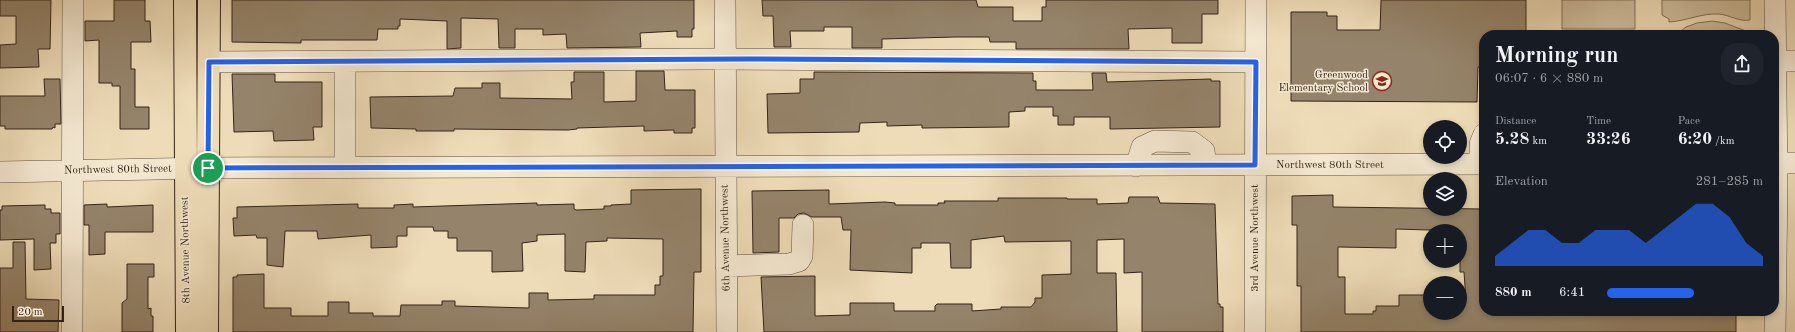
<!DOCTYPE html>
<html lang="en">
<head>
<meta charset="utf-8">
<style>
	body { margin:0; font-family:"Old Standard TT",serif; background:#20242c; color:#f1f3f6; height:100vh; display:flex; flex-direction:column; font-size:15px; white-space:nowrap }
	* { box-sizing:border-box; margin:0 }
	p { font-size:13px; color:#9ea1a6 }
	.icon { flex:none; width:22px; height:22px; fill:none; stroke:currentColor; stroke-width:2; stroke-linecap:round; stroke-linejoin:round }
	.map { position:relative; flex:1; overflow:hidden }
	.details { position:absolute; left:1479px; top:30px; width:300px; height:286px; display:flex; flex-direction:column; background:#171b24; border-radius:16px; box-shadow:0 2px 6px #0003 }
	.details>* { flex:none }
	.fabs { position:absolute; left:1423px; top:120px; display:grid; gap:8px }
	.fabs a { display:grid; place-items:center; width:44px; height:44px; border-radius:50%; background:#171b24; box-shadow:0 2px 6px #0003; font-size:20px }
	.scale { position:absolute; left:12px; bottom:10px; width:52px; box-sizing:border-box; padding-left:4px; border:2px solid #342418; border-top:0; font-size:11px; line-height:14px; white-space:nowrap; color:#342418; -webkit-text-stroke:3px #f4e8d1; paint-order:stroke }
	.pin { position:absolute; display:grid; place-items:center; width:34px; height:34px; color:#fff; margin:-17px; border:2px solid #fff; border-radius:50%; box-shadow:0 1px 4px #0007 }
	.round { display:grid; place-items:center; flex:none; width:42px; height:42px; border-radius:16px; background:#20242c }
	.summary { display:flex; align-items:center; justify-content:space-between; height:68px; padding:0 16px }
	h1 { font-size:22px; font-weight:800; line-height:30px }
	.figures { display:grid; grid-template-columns:repeat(3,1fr); gap:6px; height:68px; padding:4px 16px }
	.figures div { display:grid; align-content:center }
	.figures b { font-size:17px; font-weight:800 }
	.figures small { font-size:11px; font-weight:400 }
	.figures p { font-size:11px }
	.chart { height:112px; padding:8px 16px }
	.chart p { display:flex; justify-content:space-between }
	.chart svg { width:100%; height:72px; margin-top:4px; fill:#2563eb; opacity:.7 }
	ul { padding:0 16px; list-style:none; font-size:13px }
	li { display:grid; grid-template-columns:64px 48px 1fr; align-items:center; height:30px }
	li i { height:10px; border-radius:5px; background:#2563eb }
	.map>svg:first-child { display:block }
	.green { fill:#cebd9d; stroke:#81705a }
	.building { fill:#95846b; stroke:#342418; fill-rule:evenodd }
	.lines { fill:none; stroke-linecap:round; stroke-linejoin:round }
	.minor-casing { stroke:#625240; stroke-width:22 }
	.major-casing { stroke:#342418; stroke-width:24 }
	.minor { stroke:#f4e8d1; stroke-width:21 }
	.major { stroke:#eedcb8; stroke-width:22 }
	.route-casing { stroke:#fff; stroke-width:8 }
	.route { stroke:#2563eb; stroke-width:5 }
	.labels { text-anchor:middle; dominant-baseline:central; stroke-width:3; stroke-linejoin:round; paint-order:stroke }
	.poi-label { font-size:11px; fill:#342418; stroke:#f4e8d1; text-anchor:end }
	.street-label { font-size:11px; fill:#342418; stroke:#f4e8d1 }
</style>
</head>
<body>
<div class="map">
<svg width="1795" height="332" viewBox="0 0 1795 332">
	<rect width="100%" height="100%" fill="#eedcb8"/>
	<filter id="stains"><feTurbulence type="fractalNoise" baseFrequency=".005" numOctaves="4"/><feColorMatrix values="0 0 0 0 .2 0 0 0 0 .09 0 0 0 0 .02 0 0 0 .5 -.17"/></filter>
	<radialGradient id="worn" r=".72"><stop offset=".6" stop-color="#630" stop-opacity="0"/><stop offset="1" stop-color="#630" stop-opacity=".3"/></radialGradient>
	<path class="green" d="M1562 0H1635V29H1562Z
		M1662 0H1750V20C1739 22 1730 15 1719 14 1701 13 1687 21 1669 22V19L1662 15Z
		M1712 21 1725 23 1751 33V35H1676L1686 27 1697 23Z"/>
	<path class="building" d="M0 0H51L50 49H38L39 67 0 68V45L16 44V16H0Z
		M114 0H145V21H150L151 42H131V69H135V107H149V129H120V86H112V83H99V40L85 41V21H114Z
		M232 0H694V29H692V37H677V31L640 33 641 47 567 48 566 34 543 35V29H515V48H499L498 19 461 18V48L447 49V21L400 19V26H398V29H378L377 40H301V43L232 42Z
		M762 0H976L978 7H1013V21H1042V7H1046V0H1218V14H1202V43H1172V28L1128 29 1129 49H1016V42H990L989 37H955L882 39V48H852V27H824V31H790L791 47H774L773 16H763Z
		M1381 0H1526V35H1484V67H1478L1477 102 1291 101V12H1327V16H1337V30H1380Z
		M636 71H664L665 90H695V128H692V133H674V130L644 131V126L577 128V129L568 130 454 129V131H416V129L371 128 370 97 453 96 455 88H482V83H500V98L572 99 571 82H574V72H604V102L636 101Z
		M814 72 1033 73V81H1036V90H1093L1092 73H1106L1107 82 1211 79V81H1220V127L1110 129V117H1074V125H1058V116H1053V107H1025V111L1009 112V127L922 128V125L887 126V122L860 123 859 132 768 133 767 94 800 93V79H814Z
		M232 74H275V82H322V127H313L314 140 274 141 273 131 234 132Z
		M44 79H60L61 124H55V128L53 127 52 129H5V126H0V96H45Z
		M701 189V272H694L693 332H233V277H237V275L264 274V308H291V316H328V302H349V313H373V316H400L401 305H442V301H455V306L529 308V293H548V300L594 299V295H655V285H660V276H663V239L607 238V241L586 242 585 272 565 271V234L537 235V241L522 243 523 271 492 272V251H457V238H448V231H434L433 227H407V236H397V247L371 248V235L318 239 317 231H285L283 267 267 265V238H257L256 235 234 236 233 218H237V207L358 204V208H394V205L413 204V207L537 203V205L574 204V209L576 210 604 209V206H611V205L631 204V190Z
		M829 190V204L885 202 895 203V205H938V203H945L944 201H998V198H1067V199H1097V204L1128 203 1129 197H1158L1160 203 1215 204 1218 304H1220V307H1223V332H1142V272L1124 273V239L1097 240V273H1116L1117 332H764L761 277 815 276V316L850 315V303H894V311H935V306L937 304H972V311L1001 309V307H1031L1035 302V298H1042V275L1071 274V241L1005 242 1004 236 971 240V268H951L950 243H921V248H912V273L850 270 851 230H843L841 217H812L804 213 798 214 794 218H779V252L753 253 752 191Z
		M1333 195V207L1484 209V311H1736V332H1301V286H1297V225H1292V196ZM1396 229 1460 231V272H1464L1466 300H1460V313H1430V295H1399V306H1376V311H1373V314H1345V277H1338V247L1396 248Z
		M107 204V207L153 205V232H105V254L89 255V225H84V205Z
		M45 205V209H51V213H60V234H56V243H50L51 269 34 270V239L0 240V210H2V206Z
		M13 242H25L26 299 59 300 58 332H0V268H13Z
		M127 264H154V277H148V309L151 308V316H153V332H122V303L127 299Z"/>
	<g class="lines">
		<g class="minor-casing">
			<path id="minor" d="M725 0 727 332
				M1775 0 1777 184 1775 332
				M1776 61H1795
				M209 62 704 59 1256 62
				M1774 163H1795
				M1480 164V144L1484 134
				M1136 166 1142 147 1155 141 1192 142 1204 151 1206 165
				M345 168V61
				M0 172 208 168 1484 164
				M726 266 789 264 799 261 802 256 803 225
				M72 332 73 0
				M1255 332 1256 0"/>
		</g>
		<g class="major-casing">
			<path id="major" d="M185 0 187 332
				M207 332 209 0"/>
		</g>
		<use href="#minor" class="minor"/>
		<use href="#major" class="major"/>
	</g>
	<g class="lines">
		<g class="route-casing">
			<path id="route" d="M746 59 1256 62 1255 165 208 168 209 62Z"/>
		</g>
		<use href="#route" class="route"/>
	</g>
	<defs>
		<g id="school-ring" transform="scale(1)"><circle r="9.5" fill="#f4e8d1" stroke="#8f2418" stroke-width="1.5"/><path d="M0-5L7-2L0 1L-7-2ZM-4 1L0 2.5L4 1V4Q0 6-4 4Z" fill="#8f2418"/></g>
	</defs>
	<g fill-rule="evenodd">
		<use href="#school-ring" x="1382" y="81"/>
	</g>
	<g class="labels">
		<g class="poi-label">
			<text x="1368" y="75">Greenwood<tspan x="1368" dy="13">Elementary School</tspan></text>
		</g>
		<g class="street-label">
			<text x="1330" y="165">Northwest 80th Street</text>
			<text transform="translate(118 170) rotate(-1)">Northwest 80th Street</text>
			<text transform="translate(726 238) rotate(-91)">6th Avenue Northwest</text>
			<text transform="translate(1255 238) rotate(-90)">3rd Avenue Northwest</text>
			<text transform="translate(186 250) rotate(-91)">8th Avenue Northwest</text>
		</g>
	</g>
	<rect width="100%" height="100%" filter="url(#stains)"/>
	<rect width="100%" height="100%" fill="url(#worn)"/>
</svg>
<div class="fabs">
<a><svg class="icon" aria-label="locate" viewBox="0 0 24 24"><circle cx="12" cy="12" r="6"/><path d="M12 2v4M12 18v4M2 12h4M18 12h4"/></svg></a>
<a><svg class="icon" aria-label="layers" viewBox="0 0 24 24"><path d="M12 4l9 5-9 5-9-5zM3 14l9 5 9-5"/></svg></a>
<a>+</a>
<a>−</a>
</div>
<div class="scale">20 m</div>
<div class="pin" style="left:208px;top:168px;background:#1e9e55"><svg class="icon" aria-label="arrive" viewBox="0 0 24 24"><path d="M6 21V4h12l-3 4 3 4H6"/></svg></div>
<section class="details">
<div class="summary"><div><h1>Morning run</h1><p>06:07 · 6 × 880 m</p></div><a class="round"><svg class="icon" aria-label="share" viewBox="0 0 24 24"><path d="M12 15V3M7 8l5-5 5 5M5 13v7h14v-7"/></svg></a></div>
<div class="figures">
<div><p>Distance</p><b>5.28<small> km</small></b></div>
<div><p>Time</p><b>33:26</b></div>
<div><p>Pace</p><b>6:20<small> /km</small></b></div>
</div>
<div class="chart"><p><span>Elevation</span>281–285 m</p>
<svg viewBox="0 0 160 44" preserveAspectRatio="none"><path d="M0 44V38L10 30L20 22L30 22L40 30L50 30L60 22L70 22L80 22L90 30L100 22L110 14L120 6L130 6L140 14L150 30L160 38V44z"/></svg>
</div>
<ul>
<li><b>880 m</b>6:41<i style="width:56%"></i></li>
</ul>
</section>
</div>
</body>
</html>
